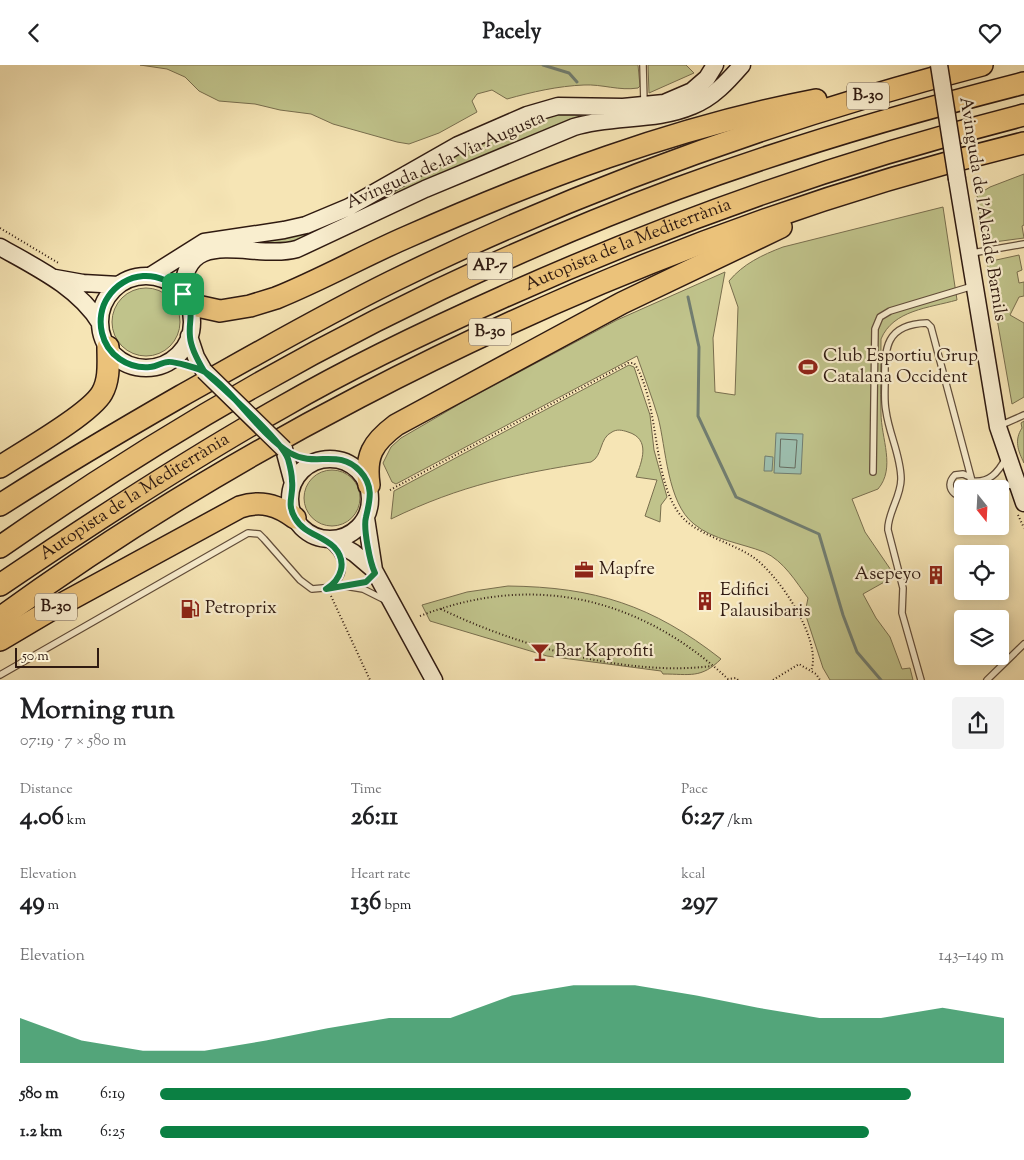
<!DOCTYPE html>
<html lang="en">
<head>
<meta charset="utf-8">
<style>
	body { margin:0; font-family:"Sorts Mill Goudy",serif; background:#f2f2f2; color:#202124; height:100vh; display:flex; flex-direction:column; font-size:19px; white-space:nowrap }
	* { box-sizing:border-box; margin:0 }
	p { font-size:16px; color:#757577 }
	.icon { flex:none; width:28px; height:28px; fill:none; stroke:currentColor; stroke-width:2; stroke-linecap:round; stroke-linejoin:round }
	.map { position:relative; height:615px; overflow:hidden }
	.panel { display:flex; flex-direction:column; background:#fff; flex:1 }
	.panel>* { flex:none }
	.needle { width:32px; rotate:162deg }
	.buttons { position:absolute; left:954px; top:415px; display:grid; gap:10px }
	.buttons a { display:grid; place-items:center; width:55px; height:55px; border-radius:5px; background:#fff; box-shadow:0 2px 12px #0003; font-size:25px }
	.scale { position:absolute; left:15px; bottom:12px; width:84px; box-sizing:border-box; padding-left:5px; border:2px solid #2f1a11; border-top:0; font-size:14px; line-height:18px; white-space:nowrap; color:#2f1a11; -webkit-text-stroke:4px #f9eecf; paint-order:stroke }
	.pin { position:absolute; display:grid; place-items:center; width:42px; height:42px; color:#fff; margin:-21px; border-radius:10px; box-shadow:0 2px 8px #0006 }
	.round { display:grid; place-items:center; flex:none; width:52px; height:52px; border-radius:5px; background:#f2f2f2 }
	.summary { display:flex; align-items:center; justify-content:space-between; height:85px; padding:0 20px }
	h1 { font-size:28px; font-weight:800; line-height:38px }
	.figures { display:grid; grid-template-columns:repeat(3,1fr); gap:8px; height:85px; padding:5px 20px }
	.figures div { display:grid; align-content:center }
	.figures b { font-size:25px; font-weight:800 }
	.figures small { font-size:14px; font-weight:400 }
	.figures p { font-size:14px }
	.chart { height:140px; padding:10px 20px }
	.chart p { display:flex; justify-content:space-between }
	.chart svg { width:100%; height:90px; margin-top:5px; fill:#0b8043; opacity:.7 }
	ul { padding:0 20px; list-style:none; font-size:16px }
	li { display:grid; grid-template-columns:80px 60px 1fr; align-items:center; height:38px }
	li i { height:12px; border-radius:6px; background:#0b8043 }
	header { display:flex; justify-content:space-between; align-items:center; height:65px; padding:0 20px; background:#fff; font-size:22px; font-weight:800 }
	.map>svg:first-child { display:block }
	.green { fill:#c0c38b; stroke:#786e4e }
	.water { fill:#9dbfaf; stroke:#717d70 }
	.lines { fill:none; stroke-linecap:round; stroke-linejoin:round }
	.shore { stroke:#666c60; stroke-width:1 }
	.stream { stroke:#717d70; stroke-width:3 }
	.lane-casing { stroke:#614d3a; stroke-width:8 }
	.secondary-casing { stroke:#2f1a11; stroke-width:19 }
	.highway-casing { stroke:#2f1a11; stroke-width:24 }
	.path { stroke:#2f1a11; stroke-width:2; stroke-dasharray:1 2.5; stroke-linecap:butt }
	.lane { stroke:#f9eecf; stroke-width:5.5 }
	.secondary { stroke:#f9eecf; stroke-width:16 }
	.highway { stroke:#ebc27a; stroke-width:21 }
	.secondary-bridge-casing { stroke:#2f1a11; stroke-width:19; stroke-linecap:butt }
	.secondary-bridge { stroke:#f9eecf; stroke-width:16 }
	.route-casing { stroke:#fff; stroke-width:10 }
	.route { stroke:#0b8043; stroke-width:6 }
	.labels { text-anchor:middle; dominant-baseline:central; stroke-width:4.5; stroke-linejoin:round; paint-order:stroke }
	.shield { fill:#f9eecf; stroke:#6c5a4a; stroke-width:1 }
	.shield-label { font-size:16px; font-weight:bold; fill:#2f1a11 }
	.street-label { font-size:18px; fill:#2f1a11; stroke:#f9eecf }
	.poi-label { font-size:18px; fill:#2f1a11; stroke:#f9eecf; text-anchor:start }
</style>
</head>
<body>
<header><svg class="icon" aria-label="back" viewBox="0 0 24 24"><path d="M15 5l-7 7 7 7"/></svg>Pacely<svg class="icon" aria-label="heart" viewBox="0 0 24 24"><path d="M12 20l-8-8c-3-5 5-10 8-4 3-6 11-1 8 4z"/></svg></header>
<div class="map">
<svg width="1024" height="615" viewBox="0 0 1024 615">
	<rect width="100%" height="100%" fill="#f6e5b5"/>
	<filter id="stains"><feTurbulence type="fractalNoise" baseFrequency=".004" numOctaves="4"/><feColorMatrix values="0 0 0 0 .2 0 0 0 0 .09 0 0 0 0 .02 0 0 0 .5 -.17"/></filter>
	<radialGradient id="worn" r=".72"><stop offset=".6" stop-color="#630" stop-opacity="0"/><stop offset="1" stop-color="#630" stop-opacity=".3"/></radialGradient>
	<path class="green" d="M140 0H638L640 21 638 23C619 26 602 19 584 20 558 21 532 27 507 34L492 25 477 29 472 36 477 47 439 68 409 79 397 77 333 59 311 49 280 45 255 39 219 36 199 26 185 12 167 4Z
		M648 0H686L694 8 649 28Z
		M553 46 606 48 307 173 280 180 251 177Z
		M1024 109V160L1022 161 1024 173 994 177 984 175 977 130 990 122Z
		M943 142 957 235C929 243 893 245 881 274 881 299 880 324 881 348 881 373 896 403 878 424L852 434 865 467 895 511 863 529 876 553 890 572 902 604 910 603 913 615H830L823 603 805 548 808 533C796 517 784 496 764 487 741 478 713 475 694 459 667 438 666 382 658 352 652 332 644 311 637 291L396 419 392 417 383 398 391 382 401 373 463 337 617 255 725 207 713 273 715 327 735 330 738 242 729 216C743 199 762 190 783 182Z
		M1019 190 1022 205 1017 207 1019 218 1024 217V231L1019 232 1010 250 1024 258V332L1012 339 987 197Z
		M112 257a34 34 0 1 1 68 0a34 34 0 1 1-68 0Z
		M629 300 634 302 650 350 654 385 667 432 661 440 660 457 645 451 657 415 636 412C642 396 651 374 628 367 622 365 617 364 612 367 599 373 603 391 591 397 516 409 461 420 391 454L394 426Z
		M1024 356V398C1018 386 1014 375 1022 363L1021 358Z
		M304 433a28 28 0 1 1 56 0a28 28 0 1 1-56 0Z
		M508 521C595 522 652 540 721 594 701 614 690 609 663 609L661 606 547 591 430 556 422 540 467 527Z"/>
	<path class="water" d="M776 368 803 369 801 409 774 408Z
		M765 391 773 392 772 406H764Z"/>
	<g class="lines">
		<path class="shore" d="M781 374 797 375 795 403 780 402Z"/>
		<path class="stream" d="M543 0 569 8 577 17
			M688 232 699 282 698 351 736 432 819 469 843 550 857 587 881 615"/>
		<g class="lane-casing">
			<path id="lane" d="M643 0 644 38
				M972 188 1024 179
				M999 361 1024 350
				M873 407 875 264 880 252 890 246 973 221
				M975 424 996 419 1017 421
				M962 431 955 429C948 423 949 416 955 410L963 409 970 412 972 424
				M316 471C337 482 356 505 328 523
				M352 520 366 517 374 510
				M0 610 248 468 259 469 264 474 300 515 312 524 345 521 363 524 385 535
				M921 615 902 548 903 523 888 465C887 449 901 432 901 414 901 391 889 369 886 346 884 336 885 326 885 316 884 283 886 259 927 258L931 262 972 416C989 418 998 408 1006 393
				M987 615 1024 579"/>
		</g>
		<g class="secondary-casing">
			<path id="secondary" d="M957 114 998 362 1024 438
				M0 182C35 202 78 222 100 258
				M150 211 204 177 284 165 306 160 349 142 458 80 527 50 558 41 623 42 664 38 692 26 707 13 715 0
				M100 257a46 46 0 1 1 92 0a46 46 0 1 1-92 0Z
				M55 213 83 218 119 220
				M183 229C183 158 253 196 297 184L425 124 574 62C612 50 655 57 692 41 713 33 728 16 742 0
				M189 271 196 292 204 306
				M284 384 293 418
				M290 434a40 40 0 1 1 80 0a40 40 0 1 1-80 0Z
				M366 453 374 505
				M330 474 354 488 374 505 434 615"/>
		</g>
		<g class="highway-casing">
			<g id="highway">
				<path d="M188 239 220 246 250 241 276 233C321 215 363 191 407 172 538 114 675 62 816 35"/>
				<path d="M0 402C23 387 90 349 102 328 110 314 108 297 108 282"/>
				<path d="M369 420C365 391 372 378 396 360L622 238 781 162"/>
				<path d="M0 440C59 402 120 366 181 331 251 292 320 252 391 217 580 124 778 53 982 0"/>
				<path d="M0 482C210 335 437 213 676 124 790 82 906 48 1024 18"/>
				<path id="s1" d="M0 520C93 457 186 396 284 341 355 300 429 265 503 232 672 156 845 95 1024 50"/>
				<path d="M0 553C114 470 234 397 359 332 570 222 793 134 1024 78"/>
				<path d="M0 575 49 546 240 442C261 435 278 440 295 453"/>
			</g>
		</g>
		<path class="path" d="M0 163 60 199
			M124 208 138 204
			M390 425 628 298H634C662 340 650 423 686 456 705 472 732 478 753 492 778 509 823 575 811 606
			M1018 450 1024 463
			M331 531 370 615
			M441 544C517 581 628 612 712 601
			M420 551C533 507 640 532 728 614L736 613 738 615
			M773 615 799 599 816 609 820 615"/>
		<use href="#lane" class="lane"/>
		<use href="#secondary" class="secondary"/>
		<use href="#highway" class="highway"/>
		<g class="secondary-bridge-casing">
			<path id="secondary-bridge" d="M939 0 957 114
				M204 306 284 384"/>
		</g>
		<use href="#secondary-bridge" class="secondary-bridge"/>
	</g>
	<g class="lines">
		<g class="route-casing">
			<path id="route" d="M183 229C196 249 188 253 190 272 191 284 198 296 204 306 222 323 281 374 288 394 290 401 292 409 292 416 294 430 286 438 295 453 304 469 322 470 334 482 348 497 341 515 326 524L366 517 375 508C370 498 363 463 366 452 370 435 374 421 360 406 338 383 316 403 290 388 260 370 234 326 205 307 201 304 173 296 168 297 162 297 157 302 150 302 128 304 107 290 102 268 99 256 101 242 108 232 116 220 129 212 143 211 158 210 173 217 183 229"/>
		</g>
		<use href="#route" class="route"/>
	</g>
	<defs>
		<g id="stadium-bare" transform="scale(1.5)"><path d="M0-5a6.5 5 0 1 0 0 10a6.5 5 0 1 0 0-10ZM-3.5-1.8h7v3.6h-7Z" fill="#8f2418" stroke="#f9eecf" stroke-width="2.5" paint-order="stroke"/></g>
		<g id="office-bare" transform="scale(1.5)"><path d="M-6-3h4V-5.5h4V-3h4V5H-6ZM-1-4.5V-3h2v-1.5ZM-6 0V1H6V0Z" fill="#8f2418" stroke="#f9eecf" stroke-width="2.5" paint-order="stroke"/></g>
		<g id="building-bare" transform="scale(1.5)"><path d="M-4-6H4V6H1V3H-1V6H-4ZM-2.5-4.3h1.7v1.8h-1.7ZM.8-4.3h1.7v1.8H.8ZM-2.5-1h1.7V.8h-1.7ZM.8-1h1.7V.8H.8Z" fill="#8f2418" stroke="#f9eecf" stroke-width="2.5" paint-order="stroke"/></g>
		<g id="fuel-bare" transform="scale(1.5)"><path d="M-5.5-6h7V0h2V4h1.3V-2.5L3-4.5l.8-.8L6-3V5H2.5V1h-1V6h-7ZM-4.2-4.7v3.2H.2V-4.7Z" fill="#8f2418" stroke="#f9eecf" stroke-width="2.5" paint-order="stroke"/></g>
		<g id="bar-bare" transform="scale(1.5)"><path d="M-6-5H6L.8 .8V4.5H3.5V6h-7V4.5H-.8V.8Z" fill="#8f2418" stroke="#f9eecf" stroke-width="2.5" paint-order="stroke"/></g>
	</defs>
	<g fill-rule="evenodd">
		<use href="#stadium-bare" x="808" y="302"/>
		<use href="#office-bare" x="584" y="505"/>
		<use href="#building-bare" x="936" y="510"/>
		<use href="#building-bare" x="705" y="536"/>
		<use href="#fuel-bare" x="190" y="544"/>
		<use href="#bar-bare" x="540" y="587"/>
	</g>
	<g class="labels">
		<g class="shield">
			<rect x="847" y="17.5" width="42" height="27" rx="4"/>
			<rect x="467.5" y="187.5" width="45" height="27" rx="4"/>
			<rect x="469" y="253.5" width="42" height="27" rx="4"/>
			<rect x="35" y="528.5" width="42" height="27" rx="4"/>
		</g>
		<g class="shield-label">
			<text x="868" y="31">B-30</text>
			<text x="490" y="201">AP-7</text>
			<text x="490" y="267">B-30</text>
			<text x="56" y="542">B-30</text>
		</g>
		<g class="street-label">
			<text transform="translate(446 96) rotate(-24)">Avinguda de la Via Augusta</text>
			<text transform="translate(982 144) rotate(81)">Avinguda de l'Alcalde Barnils</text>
			<text stroke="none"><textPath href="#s1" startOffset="716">Autopista de la Mediterrània</textPath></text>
			<text stroke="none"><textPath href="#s1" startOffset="161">Autopista de la Mediterrània</textPath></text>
		</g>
		<g class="poi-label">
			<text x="823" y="292">Club Esportiu Grup<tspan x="823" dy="21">Catalana Occident</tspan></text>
			<text x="599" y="505">Mapfre</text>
			<text x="921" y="510" text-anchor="end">Asepeyo</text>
			<text x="720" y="526">Edifici<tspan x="720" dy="21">Palausibaris</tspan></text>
			<text x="205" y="544">Petroprix</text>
			<text x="555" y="587">Bar Kaprofiti</text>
		</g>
	</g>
	<rect width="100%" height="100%" filter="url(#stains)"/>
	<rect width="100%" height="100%" fill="url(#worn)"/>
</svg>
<div class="buttons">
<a><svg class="needle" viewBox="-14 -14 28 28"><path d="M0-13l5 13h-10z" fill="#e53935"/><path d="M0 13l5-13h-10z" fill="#757577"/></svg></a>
<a><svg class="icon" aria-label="locate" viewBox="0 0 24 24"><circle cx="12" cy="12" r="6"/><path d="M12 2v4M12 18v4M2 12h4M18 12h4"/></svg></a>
<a><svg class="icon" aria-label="layers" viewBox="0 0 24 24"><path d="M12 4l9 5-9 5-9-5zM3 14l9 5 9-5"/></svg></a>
</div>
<div class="scale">50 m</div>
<div class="pin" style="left:183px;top:229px;background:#1e9e55"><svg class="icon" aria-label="arrive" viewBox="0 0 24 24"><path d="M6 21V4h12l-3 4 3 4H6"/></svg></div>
</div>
<section class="panel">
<div class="summary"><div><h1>Morning run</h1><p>07:19 · 7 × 580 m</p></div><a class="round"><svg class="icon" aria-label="share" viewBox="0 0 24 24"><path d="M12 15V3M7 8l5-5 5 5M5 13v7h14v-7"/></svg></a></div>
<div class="figures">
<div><p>Distance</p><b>4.06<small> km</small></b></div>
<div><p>Time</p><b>26:11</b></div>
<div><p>Pace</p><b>6:27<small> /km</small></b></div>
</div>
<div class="figures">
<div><p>Elevation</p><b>49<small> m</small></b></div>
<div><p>Heart rate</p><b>136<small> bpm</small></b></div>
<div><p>kcal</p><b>297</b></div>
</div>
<div class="chart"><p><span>Elevation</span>143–149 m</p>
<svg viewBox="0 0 160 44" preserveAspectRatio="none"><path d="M0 44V22L10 33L20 38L30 38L40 33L50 27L60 22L70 22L80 11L90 6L100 6L110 11L120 17L130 22L140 22L150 17L160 22V44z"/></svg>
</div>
<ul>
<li><b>580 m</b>6:19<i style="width:89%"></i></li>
<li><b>1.2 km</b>6:25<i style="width:84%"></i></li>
</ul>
</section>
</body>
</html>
